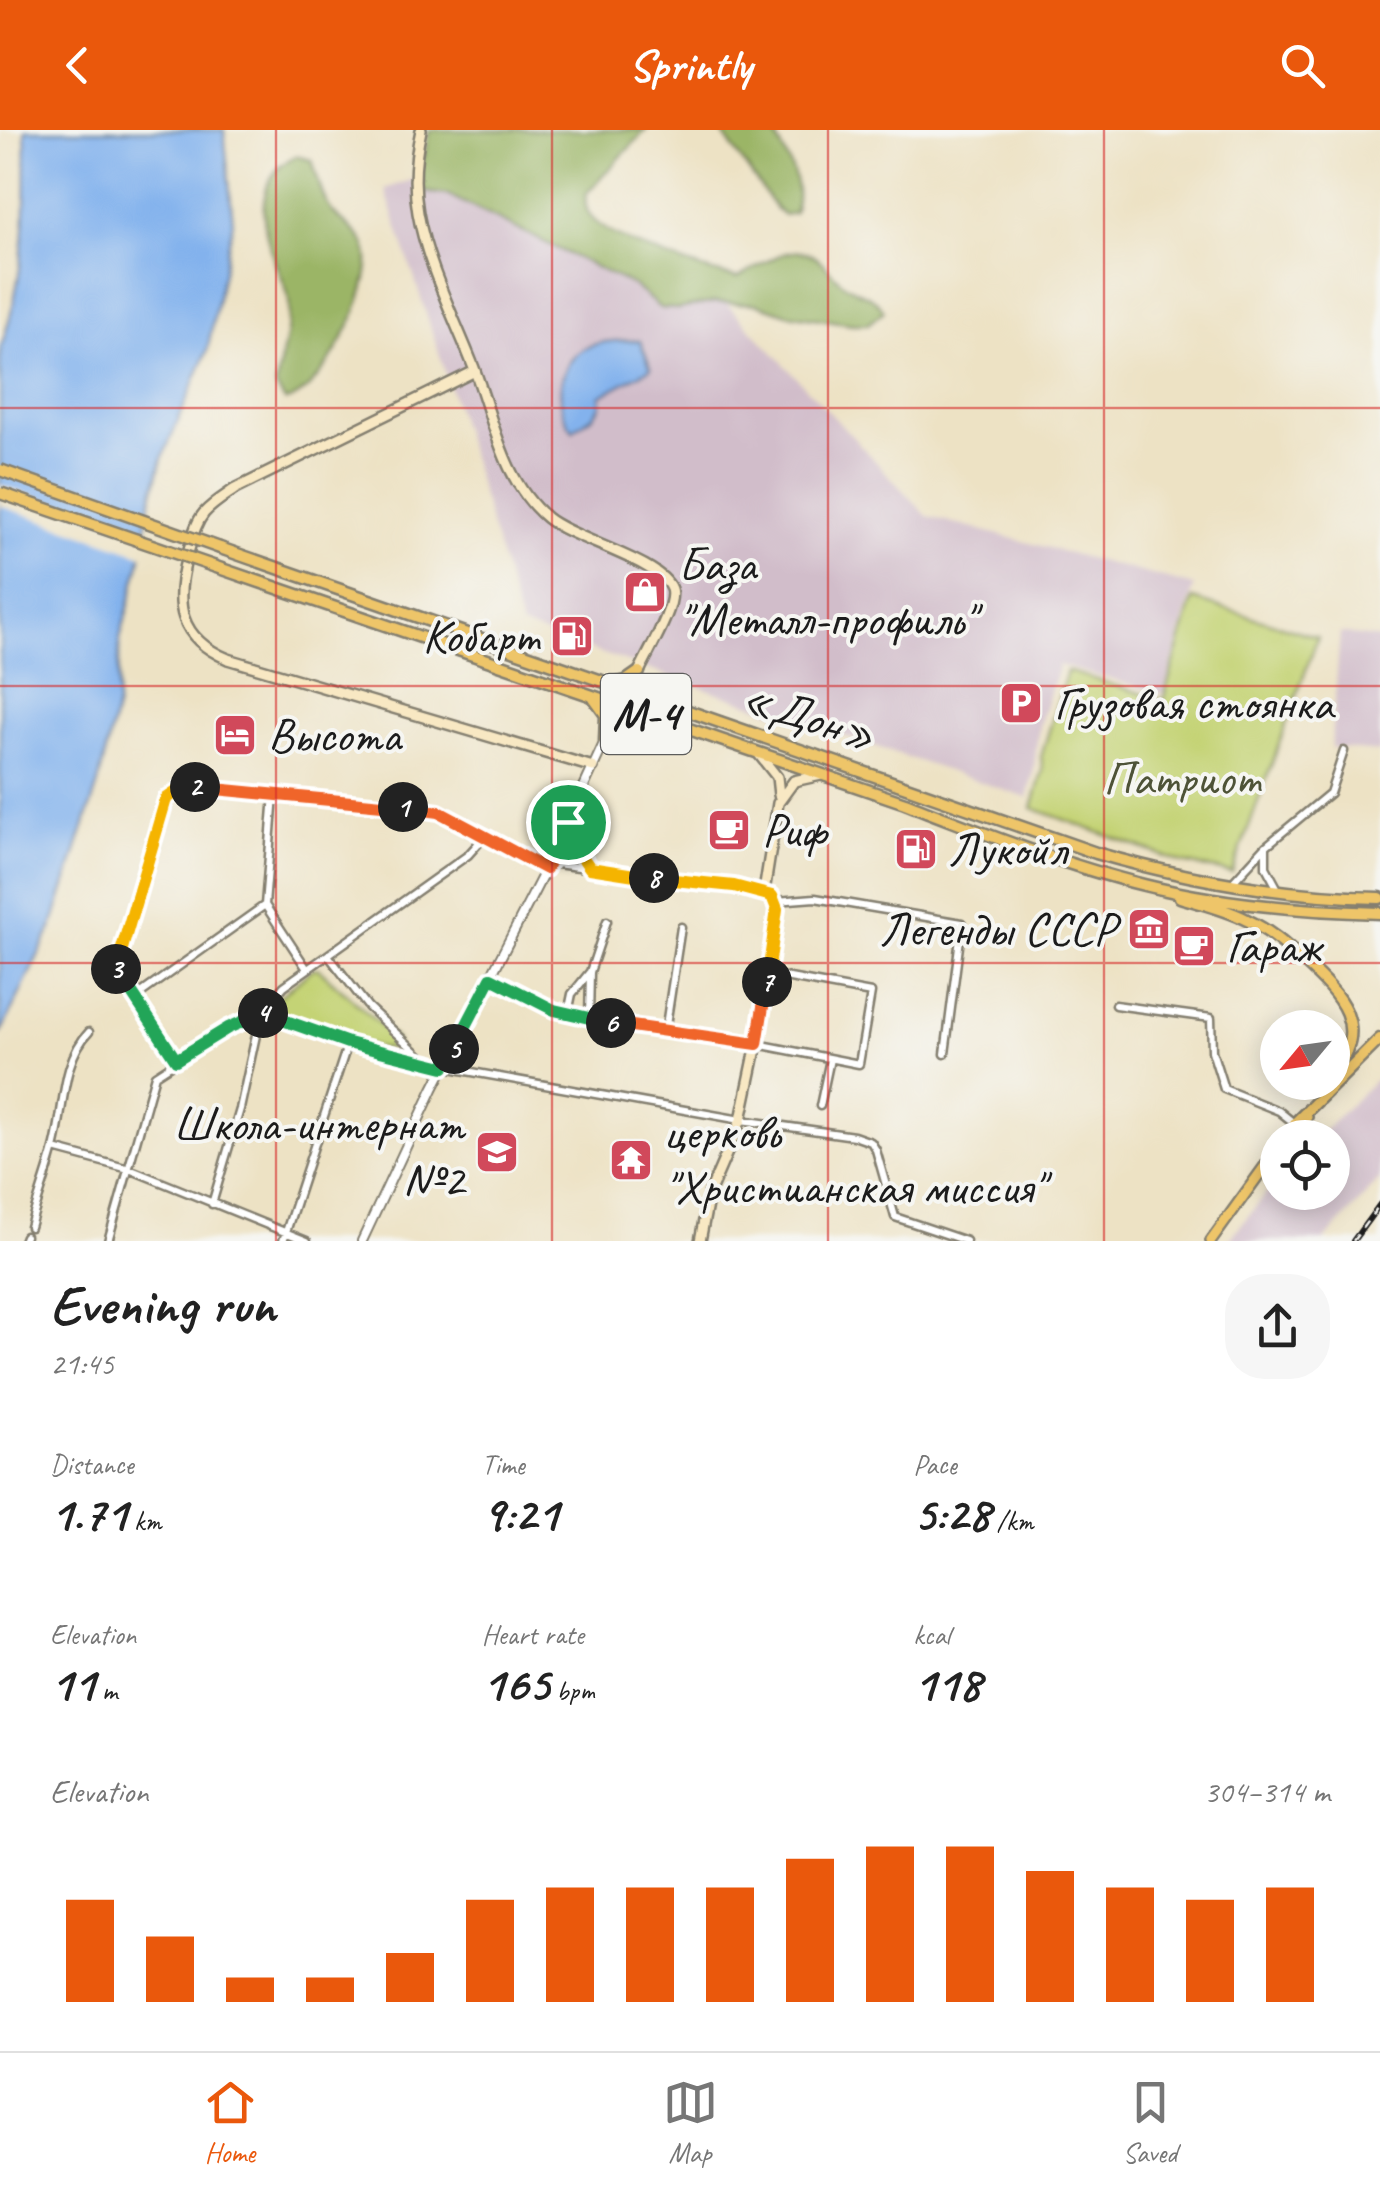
<!DOCTYPE html>
<html lang="en">
<head>
<meta charset="utf-8">
<style>
	body { margin:0; font-family:Caveat,sans-serif; background:#f6f6f6; color:#222; height:100vh; display:flex; flex-direction:column; font-size:38px; white-space:nowrap }
	* { box-sizing:border-box; margin:0 }
	p { font-size:32px; color:#767676 }
	.icon { flex:none; width:55px; height:55px; fill:none; stroke:currentColor; stroke-width:2; stroke-linecap:round; stroke-linejoin:round }
	.map { position:relative; height:1111px; overflow:hidden }
	.sheet { display:flex; flex-direction:column; background:#fff; flex:1 }
	.sheet>* { flex:none }
	.needle { width:65px; rotate:241deg }
	.fabs { position:absolute; left:1260px; top:880px; display:grid; gap:20px }
	.fabs a { display:grid; place-items:center; width:90px; height:90px; border-radius:50%; background:#fff; box-shadow:0 5px 25px #0003; font-size:50px }
	.pin { position:absolute; display:grid; place-items:center; width:85px; height:85px; color:#fff; margin:-42px; border:5px solid #fff; border-radius:50%; box-shadow:0 2px 10px #0007 }
	.km { position:absolute; width:50px; height:50px; margin:-25px; border-radius:50%; background:#222; color:#fff; font-size:28px; line-height:50px; text-align:center }
	.round { display:grid; place-items:center; flex:none; width:105px; height:105px; border-radius:40px; background:#f6f6f6 }
	.headline { display:flex; align-items:center; justify-content:space-between; height:170px; padding:0 50px }
	h1 { font-size:55px; font-weight:700; line-height:75px }
	.stats { display:grid; grid-template-columns:repeat(3,1fr); gap:15px; height:170px; padding:10px 50px }
	.stats div { display:grid; align-content:center }
	.stats b { font-size:50px; font-weight:700 }
	.stats small { font-size:28px; font-weight:400 }
	.stats p { font-size:28px }
	.chart { height:280px; padding:20px 50px }
	.chart p { display:flex; justify-content:space-between }
	.chart svg { width:100%; height:180px; margin-top:10px; stroke:#ea580c; stroke-width:6 }
	header { display:flex; justify-content:space-between; align-items:center; height:130px; padding:0 50px; background:#ea580c; color:#fff; font-size:45px; font-weight:700 }
	.dock { display:flex; justify-content:space-around; align-items:center; height:140px; border-top:2px solid #e0e0e0; background:#fff; font-size:28px; color:#767676 }
	.dock a { display:grid; justify-items:center; gap:5px }
	.dock .current { color:#ea580c }
	.map>svg:first-child { display:block }
	.industrial { fill:#d1bdca }
	.green { fill:#c4d375; stroke:#707848; stroke-width:2.5 }
	.forest { fill:#9bb566; stroke:#5c6841; stroke-width:2.5 }
	.water { fill:#83b2ed; stroke:#506784; stroke-width:2.5 }
	.pier { fill:#ede2c4 }
	.lines { fill:none; stroke-linecap:round; stroke-linejoin:round }
	.minor-casing { stroke:#847f70; stroke-width:11 }
	.tertiary-casing { stroke:#847f70; stroke-width:12 }
	.secondary-casing { stroke:#847f70; stroke-width:14 }
	.primary-casing { stroke:#847f70; stroke-width:14 }
	.trunk-casing { stroke:#847f70; stroke-width:15 }
	.minor { stroke:#fff; stroke-width:6 }
	.tertiary { stroke:#fff; stroke-width:8 }
	.secondary { stroke:#f8e8c3; stroke-width:9 }
	.primary { stroke:#eec569; stroke-width:9 }
	.trunk { stroke:#eec569; stroke-width:10 }
	.rail-casing { stroke:#1c1c1c; stroke-width:6 }
	.rail { stroke:#f6f6f2; stroke-width:2.5; stroke-dasharray:8; stroke-linecap:butt }
	.trunk-bridge-casing { stroke:#847f70; stroke-width:15; stroke-linecap:butt }
	.trunk-bridge { stroke:#eec569; stroke-width:10 }
	.split-1-casing { stroke:#fff; stroke-width:20 }
	.split-2-casing { stroke:#fff; stroke-width:20 }
	.split-3-casing { stroke:#fff; stroke-width:20 }
	.split-4-casing { stroke:#fff; stroke-width:20 }
	.split-5-casing { stroke:#fff; stroke-width:20 }
	.split-6-casing { stroke:#fff; stroke-width:20 }
	.split-7-casing { stroke:#fff; stroke-width:20 }
	.split-8-casing { stroke:#fff; stroke-width:20 }
	.split-9-casing { stroke:#fff; stroke-width:20 }
	.split-1 { stroke:#f0652b; stroke-width:12 }
	.split-2 { stroke:#f0652b; stroke-width:12 }
	.split-3 { stroke:#f5b400; stroke-width:12 }
	.split-4 { stroke:#22a559; stroke-width:12 }
	.split-5 { stroke:#22a559; stroke-width:12 }
	.split-6 { stroke:#22a559; stroke-width:12 }
	.split-7 { stroke:#f0652b; stroke-width:12 }
	.split-8 { stroke:#f5b400; stroke-width:12 }
	.split-9 { stroke:#f5b400; stroke-width:12 }
	.grid { fill:none; stroke:#d62828; stroke-width:2.5; stroke-opacity:0.55 }
	.labels { text-anchor:middle; dominant-baseline:central; stroke-width:8; stroke-linejoin:round; paint-order:stroke }
	.shield { fill:#f6f6f2; stroke:#5d5d5c; stroke-width:2.5 }
	.shield-label { font-size:45px; font-weight:bold; fill:#1c1c1c }
	.poi-label { font-size:48px; fill:#1c1c1c; stroke:#f6f6f2; text-anchor:start }
	.street-label { font-size:48px; fill:#1c1c1c; stroke:#f6f6f2 }
	.park-label { font-size:48px; fill:#4e5337; stroke:#f6f6f2 }
</style>
</head>
<body>
<header><svg class="icon" aria-label="back" viewBox="0 0 24 24"><path d="M15 5l-7 7 7 7"/></svg>Sprintly<svg class="icon" aria-label="search" viewBox="0 0 24 24"><circle cx="10" cy="10" r="6"/><path d="M15 15l6 6"/></svg></header>
<div class="map">
<svg width="1380" height="1111" viewBox="0 0 1380 1111">
	<rect width="100%" height="100%" fill="#f6f6f2"/>
	<filter id="ink" filterUnits="userSpaceOnUse"><feTurbulence type="fractalNoise" baseFrequency=".01" numOctaves="2"/><feDisplacementMap in="SourceGraphic" scale="20" xChannelSelector="R" yChannelSelector="G"/><feConvolveMatrix kernelMatrix="1 2 1 2 8 2 1 2 1" color-interpolation-filters="sRGB"/></filter>
	<filter id="wash" filterUnits="userSpaceOnUse"><feTurbulence type="fractalNoise" baseFrequency=".0048" numOctaves="4" result="noise"/><feDisplacementMap in="SourceGraphic" scale="40" xChannelSelector="R" yChannelSelector="G"/><feGaussianBlur stdDeviation="2.25" result="paint"/><feColorMatrix in="noise" values="0 0 0 0 0 0 0 0 0 0 0 0 0 0 0 0 0 1.4 0 .05"/><feComposite in="paint" operator="in"/></filter>
	<g filter="url(#wash)">
		<rect width="100%" height="100%" fill="#ede2c4"/>
		<path class="industrial" d="M444 39 701 146 927 386 1194 456 1163 564 1059 535 1039 596 1033 645 1027 668 521 496 441 229 385 59Z
			M1340 503 1380 509V622L1331 618Z
			M1377 948 1380 951V1049L1324 1111H1228L1277 1050 1278 1062H1332V1008L1317 1007Z"/>
		<path class="green" d="M1193 469 1318 507 1232 743 1182 733 1032 678 1043 640 1041 627 1067 541 1163 570Z
			M318 838 396 909V918C375 925 295 890 270 880L272 873 312 839Z"/>
		<path class="forest" d="M429 0H646L586 64C585 72 585 79 591 87 610 111 707 142 738 148 761 136 792 109 817 128 827 136 835 148 846 155 859 164 877 166 884 181L868 194H852L787 184 757 174 715 172 678 179 660 178 634 156 448 65 424 62 421 42Z
			M720 0H772C786 24 805 55 794 83L784 85 776 79Z
			M296 26 312 30C317 45 322 69 332 81 345 96 361 100 367 121 377 156 322 266 285 271L276 257C279 229 291 200 289 172 288 158 281 148 276 135 261 96 252 47 296 26Z"/>
		<path class="water" d="M25 0H224L233 92 207 222 162 329 150 374 140 433 120 509 117 575 98 654 52 797 0 905V219C26 147 27 75 25 0Z
			M640 211 651 238 600 266 601 275 593 286 573 300C552 275 557 229 590 216 606 210 623 210 640 211Z"/>
		<path class="pier" d="M0 355 150 406 146 426 0 376Z"/>
	</g>
	<g filter="url(#ink)">
		<g class="lines">
			<g class="minor-casing">
				<path id="minor" d="M274 665 265 775 307 839
					M568 695 574 715 589 737
					M1266 717V737L1279 761
					M549 733 764 762
					M1232 753 1266 716 1330 663 1344 621
					M776 771 815 768 962 793 945 924
					M328 825 368 877 427 932
					M491 848 541 874 589 889 757 914 859 934 871 863 768 844
					M133 869 265 775
					M1115 875 1211 888 1212 921 1224 959 1279 981 1294 993
					M568 883 572 864 589 843
					M589 889 590 842 607 791
					M665 902 681 797
					M176 930 115 839 166 669 181 658 199 657 434 680 546 739
					M820 976 830 929
					M54 1019 129 1039 307 1111
					M212 1074 240 979 261 882 348 913 444 937 741 990 854 1006 871 1012 876 1020 895 1087 966 1111
					M30 1097C37 1072 46 1047 53 1022 65 983 60 932 89 902
					M23 1111 25 1106
					M108 1111 155 945 228 898 261 882 284 856 468 725 485 706
					M283 1111 348 913"/>
			</g>
			<g class="tertiary-casing">
				<path id="tertiary" d="M362 1111 433 959 549 733 605 611"/>
			</g>
			<g class="secondary-casing">
				<path id="secondary" d="M421 0C415 27 413 56 418 83 427 134 453 185 472 233 493 285 501 350 547 388 574 410 661 431 671 459 677 475 647 524 639 542
					M475 241 235 359C225 366 213 373 204 383 194 395 192 411 187 426 174 474 178 508 228 529L593 637
					M758 623 777 647 779 665
					M700 1111 709 1064 741 990 757 914 777 786 776 771 764 762 778 673 794 651 821 645"/>
			</g>
			<g class="primary-casing">
				<path id="primary" d="M1289 1008 1307 987
					M1211 1111 1278 1018"/>
			</g>
			<g class="trunk-casing">
				<path id="trunk" d="M220 418 1096 723C1189 750 1283 766 1380 768
					M216 437 905 673C983 703 1063 735 1144 755 1220 774 1302 781 1380 783
					M614 554 626 551 639 542
					M593 567 606 585 605 611
					M608 606 624 589 642 584
					M1180 767C1203 774 1226 779 1247 790 1269 800 1287 816 1304 832 1340 865 1372 897 1332 944
					M1295 993 1380 909"/>
			</g>
			<use href="#minor" class="minor"/>
			<use href="#tertiary" class="tertiary"/>
			<use href="#secondary" class="secondary"/>
			<use href="#primary" class="primary"/>
			<use href="#trunk" class="trunk"/>
			<g class="rail-casing">
				<path id="rail" d="M1353 1111 1380 1074"/>
			</g>
			<use href="#rail" class="rail"/>
			<g class="trunk-bridge-casing">
				<path id="trunk-bridge" d="M0 340 220 418
					M0 363 216 437"/>
			</g>
			<use href="#trunk-bridge" class="trunk-bridge"/>
		</g>
	</g>
	<g class="lines" filter="url(#ink)">
		<g class="split-1-casing">
			<path id="split-1" d="M403 677 439 682 546 739 568 692"/>
		</g>
		<g class="split-2-casing">
			<path id="split-2" d="M195 657 403 677"/>
		</g>
		<g class="split-3-casing">
			<path id="split-3" d="M116 839 166 669 182 658 195 657"/>
		</g>
		<g class="split-4-casing">
			<path id="split-4" d="M116 839 176 930 228 898 263 883"/>
		</g>
		<g class="split-5-casing">
			<path id="split-5" d="M263 883 348 913 444 937 454 919"/>
		</g>
		<g class="split-6-casing">
			<path id="split-6" d="M454 919 491 848 554 880 611 893"/>
		</g>
		<g class="split-7-casing">
			<path id="split-7" d="M611 893 757 914 767 852"/>
		</g>
		<g class="split-8-casing">
			<path id="split-8" d="M654 748 734 756 772 766 777 779 767 852"/>
		</g>
		<g class="split-9-casing">
			<path id="split-9" d="M568 692 574 715 590 738 654 748"/>
		</g>
		<use href="#split-1" class="split-1"/>
		<use href="#split-2" class="split-2"/>
		<use href="#split-3" class="split-3"/>
		<use href="#split-4" class="split-4"/>
		<use href="#split-5" class="split-5"/>
		<use href="#split-6" class="split-6"/>
		<use href="#split-7" class="split-7"/>
		<use href="#split-8" class="split-8"/>
		<use href="#split-9" class="split-9"/>
	</g>
	<path class="grid" d="M276 0V1111M552 0V1111M828 0V1111M1104 0V1111M0 278H1380M0 556H1380M0 833H1380"/>
	<defs>
		<g id="shop-square" transform="scale(2.25)"><rect x="-9" y="-9" width="18" height="18" rx="4" fill="#d1495b" stroke="#f6f6f2"/><path d="M-5-2.5h2.3a2.7 3.5 0 0 1 5.4 0H5L5.5 6h-11ZM-1.5-2.5h3a1.5 2.3 0 0 0-3 0Z" fill="#fff"/></g>
		<g id="fuel-square" transform="scale(2.25)"><rect x="-9" y="-9" width="18" height="18" rx="4" fill="#d1495b" stroke="#f6f6f2"/><path d="M-5.5-6h7V0h2V4h1.3V-2.5L3-4.5l.8-.8L6-3V5H2.5V1h-1V6h-7ZM-4.2-4.7v3.2H.2V-4.7Z" fill="#fff"/></g>
		<g id="parking-square" transform="scale(2.25)"><rect x="-9" y="-9" width="18" height="18" rx="4" fill="#d1495b" stroke="#f6f6f2"/><path d="M-3.5-5.5H1a3.5 3.5 0 0 1 0 7H-1V5.5H-3.5ZM-1-3.4V-.6H.8a1.4 1.4 0 0 0 0-2.8Z" fill="#fff"/></g>
		<g id="hotel-square" transform="scale(2.25)"><rect x="-9" y="-9" width="18" height="18" rx="4" fill="#d1495b" stroke="#f6f6f2"/><path d="M-6-4.5h1.5V1H6V5H4.5V3h-9V5H-6ZM-4 0a1.8 1.8 0 1 1 3.6 0ZM.5 0V-2.5h3Q6-2.5 6 0Z" fill="#fff"/></g>
		<g id="cafe-square" transform="scale(2.25)"><rect x="-9" y="-9" width="18" height="18" rx="4" fill="#d1495b" stroke="#f6f6f2"/><path d="M-5.5-4.5H6V0H3Q3 3.5 0 3.5H-2.5Q-5.5 3.5-5.5 0ZM3-3.2v2h1.7v-2ZM-6 4.5H4V6H-6Z" fill="#fff"/></g>
		<g id="museum-square" transform="scale(2.25)"><rect x="-9" y="-9" width="18" height="18" rx="4" fill="#d1495b" stroke="#f6f6f2"/><path d="M0-6L6-3V-2H-6V-3ZM-5-1h2V3h-2ZM-1-1h2V3h-2ZM3-1h2V3H3ZM-6 4H6V6H-6Z" fill="#fff"/></g>
		<g id="school-square" transform="scale(2.25)"><rect x="-9" y="-9" width="18" height="18" rx="4" fill="#d1495b" stroke="#f6f6f2"/><path d="M0-5L7-2L0 1L-7-2ZM-4 1L0 2.5L4 1V4Q0 6-4 4Z" fill="#fff"/></g>
		<g id="temple-square" transform="scale(2.25)"><rect x="-9" y="-9" width="18" height="18" rx="4" fill="#d1495b" stroke="#f6f6f2"/><path d="M0-6L5-2H3V0L6.5 2.5H4V6H1.5V3h-3V6H-4V2.5H-6.5L-3 0V-2H-5Z" fill="#fff"/></g>
	</defs>
	<g fill-rule="evenodd">
		<use href="#shop-square" x="645" y="462"/>
		<use href="#fuel-square" x="572" y="506"/>
		<use href="#parking-square" x="1021" y="573"/>
		<use href="#hotel-square" x="235" y="605"/>
		<use href="#cafe-square" x="729" y="700"/>
		<use href="#fuel-square" x="916" y="719"/>
		<use href="#museum-square" x="1149" y="799"/>
		<use href="#cafe-square" x="1194" y="816"/>
		<use href="#school-square" x="497" y="1022"/>
		<use href="#temple-square" x="631" y="1030"/>
	</g>
	<g class="labels">
		<rect class="shield" x="601" y="544" width="90" height="80" rx="8"/>
		<g class="shield-label">
			<text x="646" y="584">М-4</text>
		</g>
		<g class="poi-label">
			<text x="678" y="434">База<tspan x="678" dy="55">"Металл-профиль"</tspan></text>
			<text x="540" y="506" text-anchor="end">Кобарт</text>
			<text x="1054" y="573">Грузовая стоянка</text>
			<text x="268" y="605">Высота</text>
			<text x="762" y="700">Риф</text>
			<text x="948" y="719">Лукойл</text>
			<text x="1116" y="799" text-anchor="end">Легенды СССР</text>
			<text x="1226" y="816">Гараж</text>
			<text x="464" y="994" text-anchor="end">Школа-интернат<tspan x="464" dy="55">№2</tspan></text>
			<text x="664" y="1002">церковь<tspan x="664" dy="55">"Христианская миссия"</tspan></text>
		</g>
		<g class="street-label">
			<text transform="translate(809 586) rotate(18)">«Дон»</text>
		</g>
		<g class="park-label">
			<text x="1182" y="648">Патриот</text>
		</g>
	</g>
</svg>
<div class="fabs">
<a><svg class="needle" viewBox="-14 -14 28 28"><path d="M0-13l5 13h-10z" fill="#e53935"/><path d="M0 13l5-13h-10z" fill="#767676"/></svg></a>
<a><svg class="icon" aria-label="locate" viewBox="0 0 24 24"><circle cx="12" cy="12" r="6"/><path d="M12 2v4M12 18v4M2 12h4M18 12h4"/></svg></a>
</div>
<div class="pin" style="left:568px;top:692px;background:#1e9e55"><svg class="icon" aria-label="arrive" viewBox="0 0 24 24"><path d="M6 21V4h12l-3 4 3 4H6"/></svg></div>
<b class="km" style="left:403px;top:677px">1</b>
<b class="km" style="left:195px;top:657px">2</b>
<b class="km" style="left:116px;top:839px">3</b>
<b class="km" style="left:263px;top:883px">4</b>
<b class="km" style="left:454px;top:919px">5</b>
<b class="km" style="left:611px;top:893px">6</b>
<b class="km" style="left:767px;top:852px">7</b>
<b class="km" style="left:654px;top:748px">8</b>
</div>
<section class="sheet">
<div class="headline"><div><h1>Evening run</h1><p>21:45</p></div><a class="round"><svg class="icon" aria-label="share" viewBox="0 0 24 24"><path d="M12 15V3M7 8l5-5 5 5M5 13v7h14v-7"/></svg></a></div>
<div class="stats">
<div><p>Distance</p><b>1.71<small> km</small></b></div>
<div><p>Time</p><b>9:21</b></div>
<div><p>Pace</p><b>5:28<small> /km</small></b></div>
</div>
<div class="stats">
<div><p>Elevation</p><b>11<small> m</small></b></div>
<div><p>Heart rate</p><b>165<small> bpm</small></b></div>
<div><p>kcal</p><b>118</b></div>
</div>
<div class="chart"><p><span>Elevation</span>304–314 m</p>
<svg viewBox="0 0 160 44" preserveAspectRatio="none"><path d="M5 44V19M15 44V28M25 44V38M35 44V38M45 44V32M55 44V19M65 44V16M75 44V16M85 44V16M95 44V9M105 44V6M115 44V6M125 44V12M135 44V16M145 44V19M155 44V16"/></svg>
</div>
</section>
<nav class="dock">
<a class="current"><svg class="icon" aria-label="home" viewBox="0 0 24 24"><path d="M3 11l9-7 9 7M6 9v11h12V9"/></svg>Home</a>
<a><svg class="icon" aria-label="map" viewBox="0 0 24 24"><path d="M3 6l6-2 6 2 6-2v14l-6 2-6-2-6 2zM9 4v14M15 6v14"/></svg>Map</a>
<a><svg class="icon" aria-label="saved" viewBox="0 0 24 24"><path d="M7 4h10v16l-5-4-5 4z"/></svg>Saved</a>
</nav>
</body>
</html>
